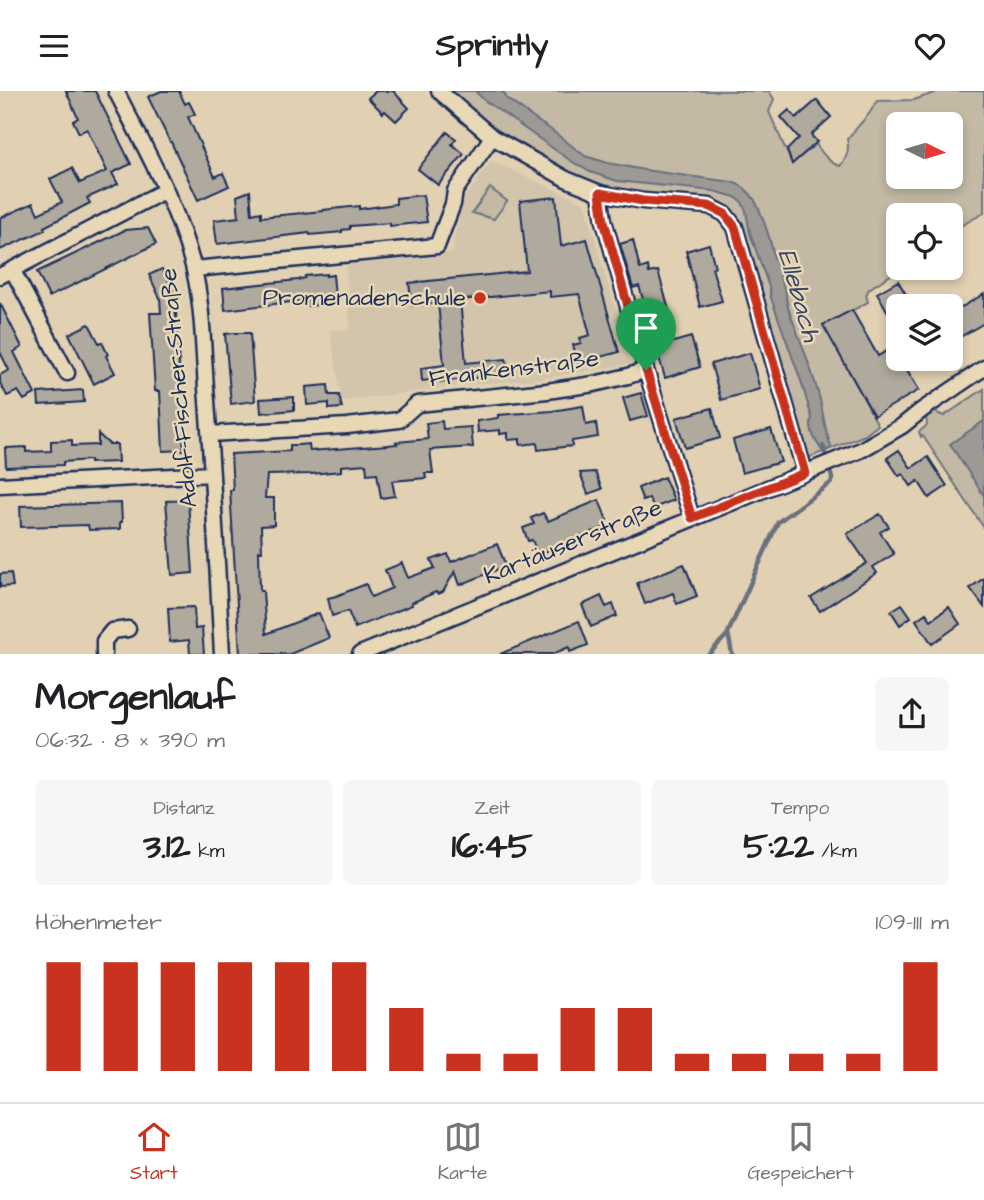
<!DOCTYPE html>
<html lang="de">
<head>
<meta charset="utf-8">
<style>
	body { margin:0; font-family:"Architects Daughter",sans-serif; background:#f6f6f6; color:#202124; height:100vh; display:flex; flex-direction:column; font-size:26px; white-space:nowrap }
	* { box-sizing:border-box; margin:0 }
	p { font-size:23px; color:#757577 }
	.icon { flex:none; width:38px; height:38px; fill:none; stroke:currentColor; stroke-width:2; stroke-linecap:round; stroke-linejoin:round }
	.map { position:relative; height:563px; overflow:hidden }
	.drawer { display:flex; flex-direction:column; background:#fff; flex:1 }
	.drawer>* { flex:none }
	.needle { width:46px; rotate:95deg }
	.buttons { position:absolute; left:886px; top:21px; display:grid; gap:14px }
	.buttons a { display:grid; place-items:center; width:77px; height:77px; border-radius:10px; background:#fff; box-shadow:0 4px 10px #0003; font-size:35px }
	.pin { position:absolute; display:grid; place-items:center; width:60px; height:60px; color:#fff; margin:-72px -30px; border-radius:50% 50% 50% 0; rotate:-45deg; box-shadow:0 0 7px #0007 }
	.pin .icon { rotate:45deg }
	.round { display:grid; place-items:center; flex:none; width:74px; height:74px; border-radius:10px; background:#f6f6f6 }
	.summary { display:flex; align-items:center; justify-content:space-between; height:119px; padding:0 35px }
	h1 { font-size:38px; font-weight:700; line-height:52px }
	.stats { display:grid; grid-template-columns:repeat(3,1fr); gap:10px; height:119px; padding:7px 35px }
	.stats div { display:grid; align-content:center; border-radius:10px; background:#f6f6f6; text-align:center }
	.stats b { font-size:35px; font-weight:700 }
	.stats small { font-size:19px; font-weight:400 }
	.stats p { font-size:19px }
	.chart { height:196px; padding:14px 35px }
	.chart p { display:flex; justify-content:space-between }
	.chart svg { width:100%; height:126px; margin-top:7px; stroke:#c8321e; stroke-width:6 }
	header { display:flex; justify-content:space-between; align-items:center; height:91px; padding:0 35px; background:#fff; font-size:32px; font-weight:700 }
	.dock { display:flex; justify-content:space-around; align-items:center; height:98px; border-top:2px solid #e0e0e0; background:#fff; font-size:19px; color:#757577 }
	.dock a { display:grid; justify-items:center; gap:4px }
	.dock .selected { color:#c8321e }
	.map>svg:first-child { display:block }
	.built { fill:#d2c5ac }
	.green { fill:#c3b9a5; stroke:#6f7482; stroke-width:2; fill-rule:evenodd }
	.water { fill:#9d9995; stroke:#696f7f; stroke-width:2 }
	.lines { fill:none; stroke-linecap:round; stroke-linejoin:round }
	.stream { stroke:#696f7f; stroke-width:4.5 }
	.building { fill:#b0a99d; stroke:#1b2f5e; stroke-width:2 }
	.minor-casing { stroke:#1b2f5e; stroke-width:19 }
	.minor { stroke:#e9d8b5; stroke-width:14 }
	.route-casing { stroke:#fff; stroke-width:14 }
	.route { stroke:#c8321e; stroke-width:9 }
	.poi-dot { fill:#c8321e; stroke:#e9d8b5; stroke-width:2.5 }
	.labels { text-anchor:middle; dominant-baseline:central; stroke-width:5; stroke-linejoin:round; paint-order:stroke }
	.poi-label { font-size:24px; fill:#1b2f5e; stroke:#e9d8b5; text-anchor:end }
	.street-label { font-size:24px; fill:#1b2f5e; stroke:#e9d8b5 }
	.water-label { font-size:26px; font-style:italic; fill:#354469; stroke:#e9d8b5 }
</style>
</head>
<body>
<header><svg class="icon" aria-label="menu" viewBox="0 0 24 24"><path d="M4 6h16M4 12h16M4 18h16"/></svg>Sprintly<svg class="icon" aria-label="heart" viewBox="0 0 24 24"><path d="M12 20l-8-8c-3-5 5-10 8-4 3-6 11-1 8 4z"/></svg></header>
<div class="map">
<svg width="984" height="563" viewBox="0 0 984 563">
	<rect width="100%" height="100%" fill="#e1d1b2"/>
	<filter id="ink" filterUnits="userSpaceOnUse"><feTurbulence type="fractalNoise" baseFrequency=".0143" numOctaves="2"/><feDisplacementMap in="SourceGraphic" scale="14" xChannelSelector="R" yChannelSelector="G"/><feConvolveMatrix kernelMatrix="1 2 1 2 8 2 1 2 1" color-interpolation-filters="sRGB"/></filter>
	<g filter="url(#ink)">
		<path class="built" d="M491 70 585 112 631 273 539 288 476 293 342 310 330 239 350 238 346 174 454 161 453 151 463 109Z"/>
		<path class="green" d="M447 0H769L774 8 769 21 792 73 816 53C822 62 829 72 840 75 847 67 850 59 847 48L869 23 877 10 914 9 940 0H984V122L957 137 950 145V124H898V177H901L869 198 866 204 868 211 824 235 878 334 865 344 808 367 740 134C737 126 732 118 724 113 707 103 661 107 639 103 567 89 501 50 447 0ZM898 33H950V86H898Z
			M490 97 507 110 494 128 472 122Z
			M984 298V437L923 345 921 346 919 341 927 334 926 324 932 320 944 325Z"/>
		<path class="water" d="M475 0H500L504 2 507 8 539 31 550 38 585 65 608 72 644 79 732 91C741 94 749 100 754 108 761 120 772 152 774 167L776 168 781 190 786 201C785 211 790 223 794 233 803 256 812 280 819 305 824 323 824 340 832 357L823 361C816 351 808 339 812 327L801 290 770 204V199L750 142 746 120 742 111 735 106 714 100 617 90 590 81 571 70 484 9Z
			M984 330V405L950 353Z"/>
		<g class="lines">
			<path class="stream" d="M709 563 728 543
				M732 563 728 542 778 431 832 391V387L823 355"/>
		</g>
		<path class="building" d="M66 0H95L131 73 112 82 118 93 87 107 90 112 44 136 45 139 0 159V127L33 112 38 123 62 111 50 88 72 77 80 92 107 80 87 38 79 42 73 30 78 27Z
			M161 0H179L185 13 189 11 195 23 188 26 215 86 223 82 229 95 198 109 171 51H170L148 6Z
			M376 0H393L409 17 396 30 385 20 383 22 368 7Z
			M817 9 831 26 811 44 817 51 792 73 787 59 799 47 781 26 789 19 796 27Z
			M447 41 456 48 452 53 464 63 438 94 418 78Z
			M250 100 252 123 261 121V126L323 120V119L359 115V118L396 113V107L423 104 427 131 390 135V132L350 135V138L342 139V141L310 144V142L217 153 214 129 239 126 237 105Z
			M556 106 561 155 587 148 619 261 578 272 573 254 581 252 580 247 590 244 579 203 550 206V200L460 209 466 272 506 268 508 283 440 291V288L422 290 421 277 444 274 438 212 412 215 409 192 527 180 520 110Z
			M148 137 156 153 49 206 37 181 125 139Z
			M633 149 640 178 648 175 649 182 658 180 669 219 648 225 639 195 633 197 620 153Z
			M709 153 715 176 712 177 722 210 700 216 686 160Z
			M162 178 174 198 173 221H176L184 359 163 360 160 300H155L150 222H161L160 207 149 184Z
			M326 183V185L333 184 335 205 328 206 329 213 308 215 307 209 225 219 223 197 298 189 305 187V185Z
			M898 190 913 215H898V239L877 202Z
			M984 203V232L950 252V223Z
			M0 212 22 256 14 261 35 303 24 309 18 300 7 305 0 292V284L9 279 0 261Z
			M852 219 878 265 898 253V268H922L906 277 919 299 874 325 823 234Z
			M89 233 99 252 102 251 108 264 106 265 115 282 94 293 69 243Z
			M234 242H250L255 310 231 313 225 243Z
			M691 246 700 276 665 287 656 256Z
			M750 262 760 298 721 309 711 273Z
			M328 294 329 304H339L342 317 329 318V312L307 314 306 296Z
			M83 299 84 311 39 314 38 302Z
			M641 302 648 325 630 330 623 307Z
			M294 306V319L261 322 260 308Z
			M583 315 586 334 596 332 598 346 572 350V355L538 359 537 352 520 354V348L508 349V342L500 343V339L478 341 477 330 498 327V324L552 320Z
			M712 317 720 347 685 357 676 327Z
			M442 330 443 338 471 336 473 356 430 359 433 382H425L426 387 392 390 395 405 381 407 377 382 367 383 366 373 341 375V380L311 383 267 384 265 407H274V434L261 435 262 460H259L260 500H263L266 543 319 522 329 547 290 563H240L230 399H233L231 363 290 360V354H298L309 353 310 360 388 354 397 353 396 351 428 348 426 332Z
			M771 338 781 371 742 382 733 349Z
			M98 343 109 353H117L118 371 90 372V369L63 371V374L6 376 5 357 26 356V361L51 360V350L72 349V355L98 354Z
			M899 359 911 377 928 366 947 395 929 407 918 390 911 395 903 383 899 385 887 367Z
			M595 381 602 398 588 403 580 382Z
			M664 386 674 409 654 417 649 407 643 410 638 397Z
			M188 409 193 482 172 484 166 410Z
			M599 409 607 429 604 431 606 436 558 454V455L538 464 532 449 528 450 523 437 534 433 531 427 543 422 548 430Z
			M121 412 122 431H120V438L89 439 88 434 21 436 20 415Z
			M880 423 889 436 880 441 894 463 873 476 877 482 820 520 811 507 867 472 847 443Z
			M497 453 506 475 460 494 455 480 443 501 438 503 436 501 411 512 412 514 355 537 348 520 332 525 328 507 336 505 366 493 371 506 392 497 385 479 402 472 408 487 435 477 431 469 448 463 451 471Z
			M684 473 697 505 677 513 673 502 645 513 637 492Z
			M11 482 13 495 0 496V483Z
			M984 487V516L970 497Z
			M601 505 606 516 613 513 617 525 591 536 582 514Z
			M902 513 911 526 900 534 891 520Z
			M194 516 195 538 202 537 204 563H190L189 549 170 551 168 517Z
			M949 516 960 533 932 553 916 529 926 522 931 529Z
			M579 530 588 554 570 561 569 556 553 563H500Z"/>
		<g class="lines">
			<g class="minor-casing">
				<path id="minor" d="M116 0C145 57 177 113 193 175 203 214 203 257 206 297 213 386 217 474 222 563
					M439 0 492 46 566 88 600 102 643 110 709 115 725 123 735 136 805 382
					M194 178 437 155 453 113 455 100 492 46
					M13 180 67 282
					M0 185 166 99
					M646 279 692 427
					M210 343 347 335 399 329 417 313 547 300 594 293 628 285 646 279 604 130 600 102
					M0 394 212 383
					M104 563V550L112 540 128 538
					M360 563 861 359 902 335 922 319 984 277"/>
			</g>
			<use href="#minor" class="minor"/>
		</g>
	</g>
	<g class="lines" filter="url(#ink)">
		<g class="route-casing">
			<path id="route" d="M600 102 643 110 709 115 725 123 735 136 805 382 692 427 646 279 604 130Z"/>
		</g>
		<use href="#route" class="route"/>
	</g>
	<circle class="poi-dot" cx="480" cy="207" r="7"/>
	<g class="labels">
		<g class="poi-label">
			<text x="466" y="207">Promenadenschule</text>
		</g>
		<g class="street-label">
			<text transform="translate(514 278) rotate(-7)">Frankenstraße</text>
			<text transform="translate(179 297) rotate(-95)">Adolf-Fischer-Straße</text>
			<text transform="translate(573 451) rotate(-22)">Kartäuserstraße</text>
		</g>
		<g class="water-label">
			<text transform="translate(799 204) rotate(74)">Ellebach</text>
		</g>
	</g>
</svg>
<div class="buttons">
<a><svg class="needle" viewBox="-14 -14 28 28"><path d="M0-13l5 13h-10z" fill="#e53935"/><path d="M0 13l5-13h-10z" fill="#757577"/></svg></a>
<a><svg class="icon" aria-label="locate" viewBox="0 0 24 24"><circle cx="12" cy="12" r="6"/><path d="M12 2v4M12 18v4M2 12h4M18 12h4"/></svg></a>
<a><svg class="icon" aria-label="layers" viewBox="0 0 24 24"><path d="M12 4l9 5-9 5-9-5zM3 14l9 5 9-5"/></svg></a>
</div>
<div class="pin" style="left:646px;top:279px;background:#1e9e55"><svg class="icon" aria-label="arrive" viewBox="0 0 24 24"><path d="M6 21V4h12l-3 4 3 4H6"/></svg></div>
</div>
<section class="drawer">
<div class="summary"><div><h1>Morgenlauf</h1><p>06:32 · 8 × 390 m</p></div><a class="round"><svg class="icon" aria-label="share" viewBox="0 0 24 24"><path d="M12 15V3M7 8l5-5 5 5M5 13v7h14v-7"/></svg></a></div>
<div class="stats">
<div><p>Distanz</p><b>3.12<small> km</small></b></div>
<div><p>Zeit</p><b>16:45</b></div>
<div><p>Tempo</p><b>5:22<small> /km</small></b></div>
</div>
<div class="chart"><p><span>Höhenmeter</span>109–111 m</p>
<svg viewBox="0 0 160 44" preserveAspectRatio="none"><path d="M5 44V6M15 44V6M25 44V6M35 44V6M45 44V6M55 44V6M65 44V22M75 44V38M85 44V38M95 44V22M105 44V22M115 44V38M125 44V38M135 44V38M145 44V38M155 44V6"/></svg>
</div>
</section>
<nav class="dock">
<a class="selected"><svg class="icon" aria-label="home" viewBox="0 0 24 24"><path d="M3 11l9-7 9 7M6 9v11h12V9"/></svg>Start</a>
<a><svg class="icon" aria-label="map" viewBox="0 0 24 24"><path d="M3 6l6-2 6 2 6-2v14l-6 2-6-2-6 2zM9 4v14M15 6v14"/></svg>Karte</a>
<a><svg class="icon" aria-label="saved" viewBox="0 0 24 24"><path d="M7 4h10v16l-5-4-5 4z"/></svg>Gespeichert</a>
</nav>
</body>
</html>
